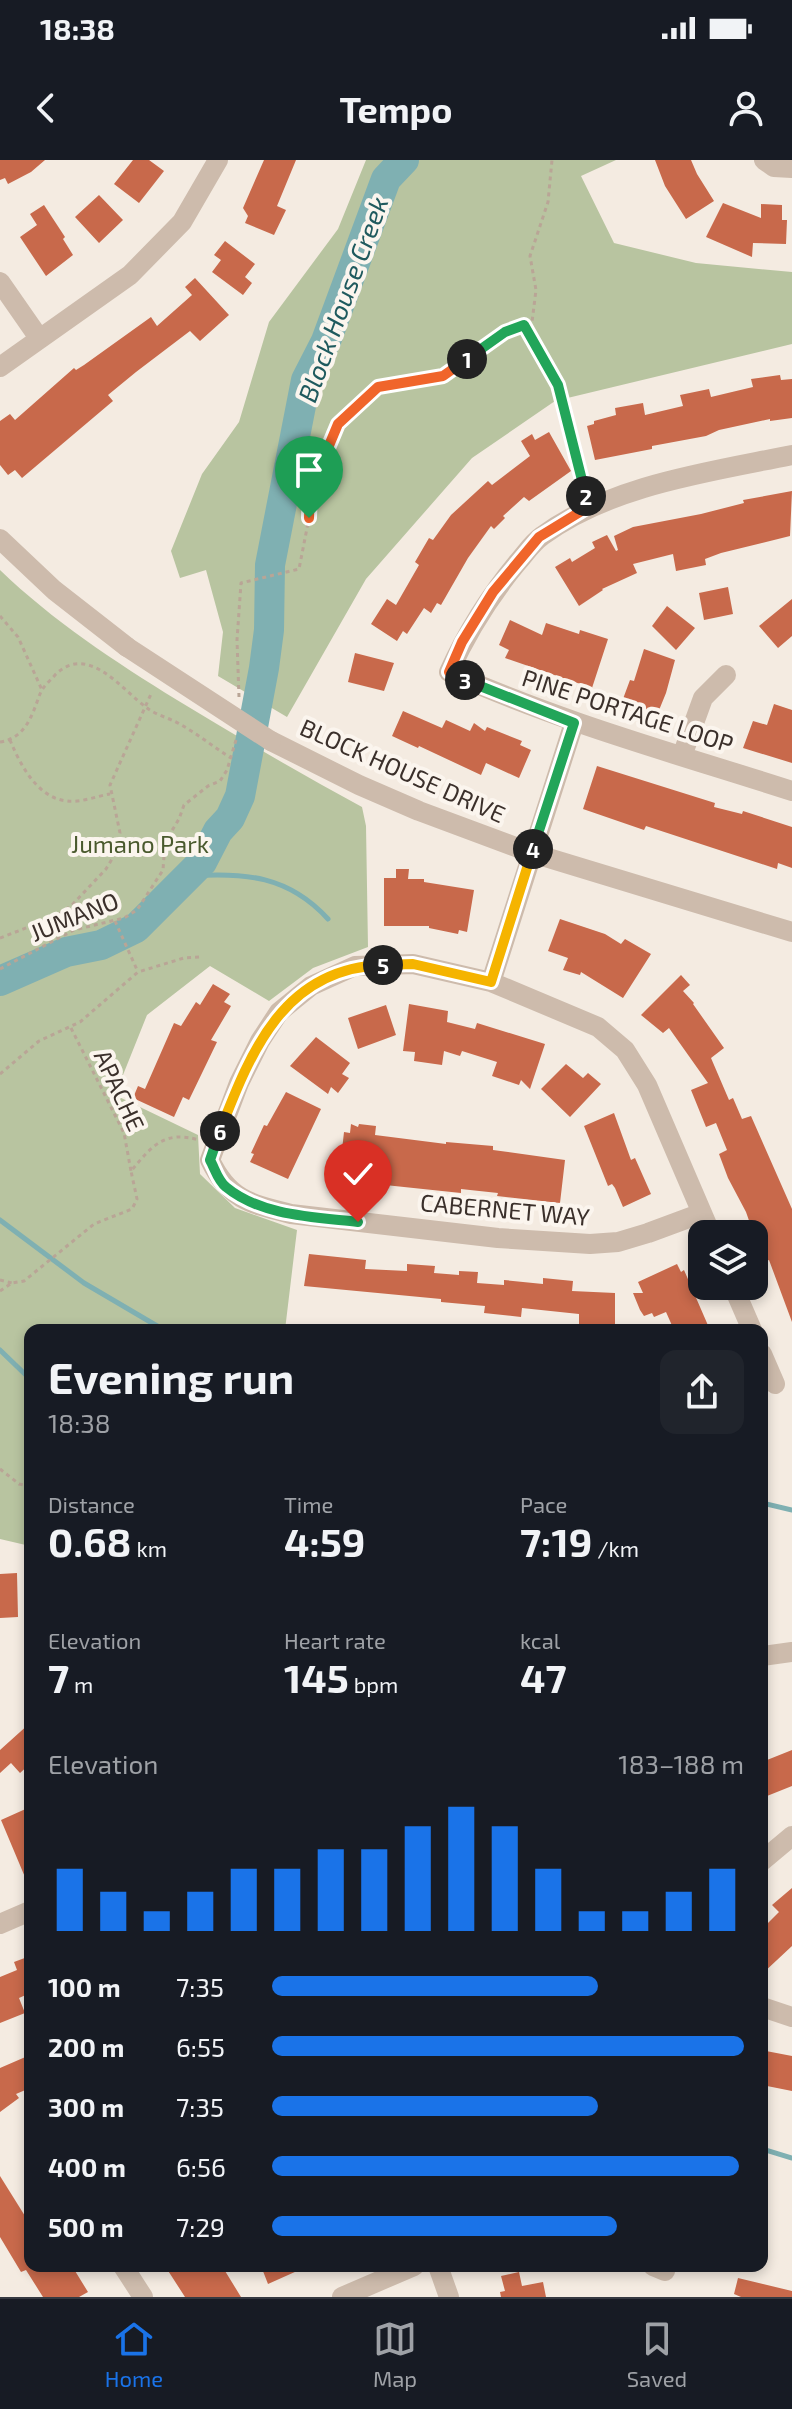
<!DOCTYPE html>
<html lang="en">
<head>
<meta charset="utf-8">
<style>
	body { margin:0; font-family:"Exo 2",sans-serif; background:#20242c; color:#f1f3f6; height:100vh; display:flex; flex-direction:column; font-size:30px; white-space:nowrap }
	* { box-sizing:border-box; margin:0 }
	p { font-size:26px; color:#9ea1a6 }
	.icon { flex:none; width:44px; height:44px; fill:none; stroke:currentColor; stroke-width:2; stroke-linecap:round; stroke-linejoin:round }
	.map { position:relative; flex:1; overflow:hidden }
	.sheet { position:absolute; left:24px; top:1164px; width:744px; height:948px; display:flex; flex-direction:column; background:#171b24; border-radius:16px; box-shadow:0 4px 12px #0003 }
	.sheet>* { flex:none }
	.fabs { position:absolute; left:688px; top:1060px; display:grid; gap:16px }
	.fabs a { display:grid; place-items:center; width:80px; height:80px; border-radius:16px; background:#171b24; box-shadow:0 4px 12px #0003; font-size:40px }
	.pin { position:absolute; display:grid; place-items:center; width:68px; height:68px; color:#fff; margin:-82px -34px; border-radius:50% 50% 50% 0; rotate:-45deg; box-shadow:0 0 8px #0007 }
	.pin .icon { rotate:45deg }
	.km { position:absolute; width:40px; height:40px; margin:-20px; border-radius:50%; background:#222; color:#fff; font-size:22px; line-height:40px; text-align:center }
	.round { display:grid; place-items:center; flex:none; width:84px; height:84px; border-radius:16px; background:#20242c }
	.head { display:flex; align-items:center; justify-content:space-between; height:136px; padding:0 24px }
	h1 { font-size:44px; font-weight:700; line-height:60px }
	.figures { display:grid; grid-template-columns:repeat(3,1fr); gap:12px; height:136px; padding:8px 24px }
	.figures div { display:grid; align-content:center }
	.figures b { font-size:40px; font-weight:700 }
	.figures small { font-size:22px; font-weight:400 }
	.figures p { font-size:22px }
	.chart { height:224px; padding:16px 24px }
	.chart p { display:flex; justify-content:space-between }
	.chart svg { width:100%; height:144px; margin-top:8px; stroke:#1a73e8; stroke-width:6 }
	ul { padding:0 24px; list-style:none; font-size:26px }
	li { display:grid; grid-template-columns:128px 96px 1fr; align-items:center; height:60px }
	li i { height:20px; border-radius:10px; background:#1a73e8 }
	.status { display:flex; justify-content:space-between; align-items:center; height:56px; padding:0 40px; background:#171b24; direction:ltr }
	.status svg { height:22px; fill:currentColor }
	header { display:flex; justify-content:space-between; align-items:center; height:104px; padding:0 24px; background:#171b24; font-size:36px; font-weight:700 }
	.dock { display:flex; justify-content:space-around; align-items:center; height:112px; border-top:2px solid #363941; background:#171b24; font-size:22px; color:#9ea1a6 }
	.dock a { display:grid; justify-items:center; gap:4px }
	.dock .current { color:#1a73e8 }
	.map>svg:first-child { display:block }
	.green { fill:#b8c4a0 }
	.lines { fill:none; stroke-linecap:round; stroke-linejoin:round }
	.stream { stroke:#7fb0b2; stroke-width:5 }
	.river { stroke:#7fb0b2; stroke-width:30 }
	.building { fill:#c8694b }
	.path { stroke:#b9a596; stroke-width:3; stroke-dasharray:4 4; stroke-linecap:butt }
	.minor { stroke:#cdbbac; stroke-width:20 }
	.minor-bridge { stroke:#cdbbac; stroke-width:20 }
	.split-1-casing { stroke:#fff; stroke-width:16 }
	.split-2-casing { stroke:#fff; stroke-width:16 }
	.split-3-casing { stroke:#fff; stroke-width:16 }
	.split-4-casing { stroke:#fff; stroke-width:16 }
	.split-5-casing { stroke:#fff; stroke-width:16 }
	.split-6-casing { stroke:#fff; stroke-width:16 }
	.split-7-casing { stroke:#fff; stroke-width:16 }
	.split-1 { stroke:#f0652b; stroke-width:10 }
	.split-2 { stroke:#22a559; stroke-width:10 }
	.split-3 { stroke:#f0652b; stroke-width:10 }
	.split-4 { stroke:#22a559; stroke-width:10 }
	.split-5 { stroke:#f5b400; stroke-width:10 }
	.split-6 { stroke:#f5b400; stroke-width:10 }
	.split-7 { stroke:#22a559; stroke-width:10 }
	.labels { text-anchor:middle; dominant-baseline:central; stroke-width:8; stroke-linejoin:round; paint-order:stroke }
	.street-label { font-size:24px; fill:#3b302b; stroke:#fbf5ee }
	.park-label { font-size:24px; fill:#4a5a2e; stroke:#fbf5ee }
	.water-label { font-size:26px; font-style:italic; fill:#1f5a5e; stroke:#fbf5ee }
</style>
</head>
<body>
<div class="status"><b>18:38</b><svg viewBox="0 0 49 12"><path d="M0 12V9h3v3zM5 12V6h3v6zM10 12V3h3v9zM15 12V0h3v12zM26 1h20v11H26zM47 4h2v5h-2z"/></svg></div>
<header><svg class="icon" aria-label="back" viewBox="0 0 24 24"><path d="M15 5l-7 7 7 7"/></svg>Tempo<svg class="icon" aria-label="person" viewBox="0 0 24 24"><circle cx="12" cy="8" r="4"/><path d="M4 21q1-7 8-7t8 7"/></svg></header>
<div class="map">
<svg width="792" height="2137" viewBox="0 0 792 2137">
	<rect width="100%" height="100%" fill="#f4ebe1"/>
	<path class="green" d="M366 0H616L581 16 614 83 696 103 792 112V184L555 241 472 298 366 419 287 557 218 516 223 472 206 410 180 418 171 391 202 314 239 262 269 162 338 69Z
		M0 410C53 461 114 501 177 540 238 577 299 613 362 647L366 666 368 787 313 808 269 841 210 806 147 855 115 935 198 975 200 1014 235 1048 297 1070 285 1170H30V1386L0 1379Z"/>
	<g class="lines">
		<path class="stream" d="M189 716C245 712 289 716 328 759
			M0 1060 84 1123 164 1170
			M0 1190 30 1219
			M762 1343 792 1350
			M762 1989 792 1998"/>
		<path class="river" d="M0 821 66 792 101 785 136 768 202 702 218 671 230 658 240 636 264 508 269 470 270 405 306 220 326 181 386 19 404 0"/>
	</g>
	<path class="building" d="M0 0H45L31 12 8 24 5 18 0 20Z
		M133 0H149L164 11 139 43 114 24Z
		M264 0H296L277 46 286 50 274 75 245 63 248 56 243 48Z
		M655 0H691L697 14 714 41 686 59 665 26Z
		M99 35 123 60 99 83 75 57Z
		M723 43 761 58V44L782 45V60H787L786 84 753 83 752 97 706 77Z
		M44 45 65 77 63 79 73 95 46 116 20 77 37 65 30 54Z
		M225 81 255 104 245 117 252 123 243 135 212 112 221 100 214 95Z
		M195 118 229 155 200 181 190 171 136 212 108 235 113 241 22 318 15 310 8 315 0 305V261L10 254 15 260 74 208 76 210 84 205 151 157 157 166 192 135 185 127Z
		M780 215 781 220 792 219V258L770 261V259L719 270 706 276 652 286V289L595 300 587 266 594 264V261L616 255 615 248 643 243 645 255 683 246 680 235 709 229 711 237 753 227 751 219Z
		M549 272 571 311 529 341 524 337 503 356 505 358 494 369 491 366 468 398 441 445 437 443 431 453 424 448 407 474 403 471 397 481 371 464 387 439 396 445 419 405 415 402 429 378 433 380 451 355 488 321 492 325 530 296 521 281 532 274 535 280Z
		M792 331 790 376 721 393 705 399 706 405 676 411 673 394 633 404 637 413 602 429 603 430 579 446 555 407 570 398 572 402 595 388 592 382 607 375 616 391 618 390 614 376 633 367 701 354 744 343 743 340Z
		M728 427 733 454 704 460 699 433Z
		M792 439V476L778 488 759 466Z
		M667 446 695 468 676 490 652 466Z
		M510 460 542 475 546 463 579 474 580 470 608 479 592 528 505 498 509 490 499 485Z
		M644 489 675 500 666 533 655 560 620 547 630 520 634 521Z
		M355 493 394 503 384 531 348 522Z
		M774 544 792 550V603L743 588 753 561 767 565Z
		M403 551 442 568 446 560 470 571 474 563 485 571 487 567 522 581 520 585 531 590 519 618 486 603 481 615 419 586 418 588 392 576Z
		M597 606 715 643 714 647 742 654 743 651 792 667V708L778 703 777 709 646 666 644 670 583 649Z
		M396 709H409L408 719H424V722L474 730 467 772 459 770 458 774 429 768V766H384V718H396Z
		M560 759 605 774 621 784 625 779 651 794 623 838 581 812 580 815 563 810 568 798 548 791Z
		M681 815 690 825 683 831 694 843 693 844 724 888 711 898 729 940 733 938 742 959 751 956 792 1049V1162L769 1100 766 1101 759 1089 746 1052 728 1018 719 994 727 990 716 963 706 967 691 930 708 923 669 868 663 873 641 855Z
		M213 824 230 834 224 842 231 846 211 880 217 882 189 940 183 937 174 957 133 938 138 926 145 929 174 863 181 866 196 842 200 845Z
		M409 844 448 851 447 862 475 869 477 863 545 884 530 929 521 920 519 925 492 916 497 902 462 891 460 896 444 891 442 905 414 901 415 892 403 891Z
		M386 845 396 875 358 889 348 858Z
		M316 877 350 903 342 914 349 918 338 933 331 927 328 934 290 906Z
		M566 904 583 918 588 913 601 924 570 957 541 929Z
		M286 932 321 949 288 1019 250 1002 254 994 251 993 264 965 267 966Z
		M614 953 631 1000 635 998 651 1034 623 1047 615 1028 612 1024 608 1026 584 966Z
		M351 964 358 967 359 964 376 966 375 975 446 984V982L493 986V990L565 1000 560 1043 497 1036 498 1033 470 1030 461 1029V1033L347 1021V1017H339L344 972 350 973Z
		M309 1094 366 1100 365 1109 407 1111V1104L435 1106 434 1113 459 1115V1111L478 1112 477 1123 504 1125V1120L543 1124V1118L573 1121 572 1131 615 1133V1167L579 1166V1154L522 1148 521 1157 484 1153 485 1146 441 1142V1139L304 1126Z
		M677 1104 681 1112 684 1110 710 1170H674L666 1152 654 1157 652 1153 644 1156 640 1150 633 1133H643L638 1122Z
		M17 1413 18 1457 0 1458V1414Z
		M30 1563V1604L20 1613 11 1603 0 1613V1590Z
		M792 1590V1626L762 1638V1602Z
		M30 1647V1729L1 1660Z
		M792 1728V1786L762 1814V1769L779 1752 772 1745Z
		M30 1796V1839L28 1834 19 1838 25 1853 0 1863V1817L17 1810 14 1802Z
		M766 1891 792 1896V1931L762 1925Z
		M30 1895V1928L16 1934 19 1938 0 1952V1908Z
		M0 2016 30 2064V2106H72L88 2132 79 2137H43L26 2110 21 2112 0 2077Z
		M165 2106H222L241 2137H185Z
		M261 2106H306V2107L268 2124Z
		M519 2112 522 2126 543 2122 546 2137H501L500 2132 505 2131 501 2116Z
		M738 2118 792 2131V2137H741L734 2134Z"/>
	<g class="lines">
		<path class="path" d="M524 165 558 225 584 329
			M0 456 18 477 42 530
			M239 537 237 480 241 423 299 409 309 358 310 331 338 264 378 227 443 216 505 172 532 162 536 130 530 96 548 42 552 0
			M10 580C20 604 37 638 67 641 80 643 97 636 110 634
			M0 582C26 578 32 555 40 534 43 526 50 521 55 515 88 482 122 530 147 548 155 554 165 557 174 561 194 571 212 586 231 598
			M115 761 138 812
			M0 778 57 756 72 745 106 709 115 694 120 673 110 625 151 534
			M0 809 74 770 124 758 137 750 163 710 165 682 179 659 184 645 208 626 220 621 227 610 236 580
			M71 868 124 973 131 1011
			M0 914 39 881 80 862 138 812 184 798 201 797
			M0 1120 12 1123
			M0 1131 12 1123 24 1121 94 1064 132 1049 137 1039 131 1011C152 986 164 970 199 980
			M0 1309 19 1324 30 1326"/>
		<path class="minor" d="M764 0 774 7 792 8
			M0 122 39 178
			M0 207 130 115 182 62 218 0
			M792 295C709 312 611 325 542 376 532 383 525 394 517 403 489 437 467 472 449 512 560 562 677 594 792 631
			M0 379 54 430 127 487
			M271 581 359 625 419 651 532 693 792 772
			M682 596 703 538 726 515
			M491 822 574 563
			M702 1053 648 1073 618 1082 590 1084 498 1078 291 1054C251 1044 229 1040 210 1000L239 923 260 881 279 852 311 826 355 806 413 804 491 822 598 867 625 890 647 925 711 1074
			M733 1126 752 1170
			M762 1194 775 1224
			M762 1496 792 1492
			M762 1701 792 1676
			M0 1764 30 1751
			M762 1847 792 1857
			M123 2106 143 2137
			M438 2106 449 2137
			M653 2106 665 2111
			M342 2137 414 2106"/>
		<path class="minor-bridge" d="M127 487 271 581"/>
	</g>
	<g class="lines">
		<g class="split-1-casing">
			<path id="split-1" d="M309 358 310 331 338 264 378 227 443 216 467 199"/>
		</g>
		<g class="split-2-casing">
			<path id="split-2" d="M467 199 505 172 524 165 558 225 586 336"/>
		</g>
		<g class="split-3-casing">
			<path id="split-3" d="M465 520 449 512 462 482 493 432 539 377 588 347 586 336"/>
		</g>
		<g class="split-4-casing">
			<path id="split-4" d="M465 520 574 563 533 689"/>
		</g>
		<g class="split-5-casing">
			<path id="split-5" d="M383 805 413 804 491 822 533 689"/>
		</g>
		<g class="split-6-casing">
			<path id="split-6" d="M220 971C251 891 284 808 383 805"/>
		</g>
		<g class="split-7-casing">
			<path id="split-7" d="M220 971 210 1000C215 1009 218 1021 226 1027 261 1056 314 1057 358 1062"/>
		</g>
		<use href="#split-1" class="split-1"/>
		<use href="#split-2" class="split-2"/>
		<use href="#split-3" class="split-3"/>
		<use href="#split-4" class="split-4"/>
		<use href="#split-5" class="split-5"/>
		<use href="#split-6" class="split-6"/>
		<use href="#split-7" class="split-7"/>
	</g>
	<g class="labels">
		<g class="street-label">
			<text transform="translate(628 550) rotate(18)">PINE PORTAGE LOOP</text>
			<text transform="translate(403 610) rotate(24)">BLOCK HOUSE DRIVE</text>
			<text transform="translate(74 756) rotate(-22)">JUMANO</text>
			<text transform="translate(120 930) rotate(65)">APACHE</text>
			<text transform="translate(505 1049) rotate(5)">CABERNET WAY</text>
		</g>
		<g class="park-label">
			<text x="140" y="683">Jumano Park</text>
		</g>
		<g class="water-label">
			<text transform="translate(342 139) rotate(-70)">Block House Creek</text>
		</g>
	</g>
</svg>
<div class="fabs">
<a><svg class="icon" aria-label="layers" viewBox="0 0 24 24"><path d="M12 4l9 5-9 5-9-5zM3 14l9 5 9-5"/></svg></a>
</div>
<div class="pin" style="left:309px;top:358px;background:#1e9e55"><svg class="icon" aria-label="arrive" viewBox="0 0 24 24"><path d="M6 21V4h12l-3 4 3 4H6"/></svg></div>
<div class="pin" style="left:358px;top:1062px;background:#d93025"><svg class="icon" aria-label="check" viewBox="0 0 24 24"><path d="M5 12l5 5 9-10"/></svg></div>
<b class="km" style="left:467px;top:199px">1</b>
<b class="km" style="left:586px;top:336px">2</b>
<b class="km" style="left:465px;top:520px">3</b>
<b class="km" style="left:533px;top:689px">4</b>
<b class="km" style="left:383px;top:805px">5</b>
<b class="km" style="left:220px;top:971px">6</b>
<section class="sheet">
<div class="head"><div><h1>Evening run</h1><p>18:38</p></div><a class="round"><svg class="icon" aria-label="share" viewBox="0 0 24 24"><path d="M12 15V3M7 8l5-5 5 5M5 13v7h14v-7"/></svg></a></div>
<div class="figures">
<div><p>Distance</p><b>0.68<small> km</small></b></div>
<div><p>Time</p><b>4:59</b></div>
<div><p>Pace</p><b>7:19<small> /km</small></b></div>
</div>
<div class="figures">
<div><p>Elevation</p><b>7<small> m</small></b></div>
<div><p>Heart rate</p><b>145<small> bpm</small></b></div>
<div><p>kcal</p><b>47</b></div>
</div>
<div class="chart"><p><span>Elevation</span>183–188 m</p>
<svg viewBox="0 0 160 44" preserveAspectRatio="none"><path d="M5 44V25M15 44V32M25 44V38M35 44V32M45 44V25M55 44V25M65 44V19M75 44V19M85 44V12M95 44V6M105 44V12M115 44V25M125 44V38M135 44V38M145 44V32M155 44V25"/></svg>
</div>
<ul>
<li><b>100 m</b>7:35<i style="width:69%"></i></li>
<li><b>200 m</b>6:55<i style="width:100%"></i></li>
<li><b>300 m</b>7:35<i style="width:69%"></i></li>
<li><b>400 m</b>6:56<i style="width:99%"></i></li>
<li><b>500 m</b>7:29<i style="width:73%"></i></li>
</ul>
</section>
</div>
<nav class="dock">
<a class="current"><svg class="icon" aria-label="home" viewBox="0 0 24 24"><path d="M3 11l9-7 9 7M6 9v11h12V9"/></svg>Home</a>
<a><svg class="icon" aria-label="map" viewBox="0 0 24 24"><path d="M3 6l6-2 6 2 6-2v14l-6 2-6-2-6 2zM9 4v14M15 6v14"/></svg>Map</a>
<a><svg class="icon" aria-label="saved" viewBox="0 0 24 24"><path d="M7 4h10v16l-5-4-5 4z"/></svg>Saved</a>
</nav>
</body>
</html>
